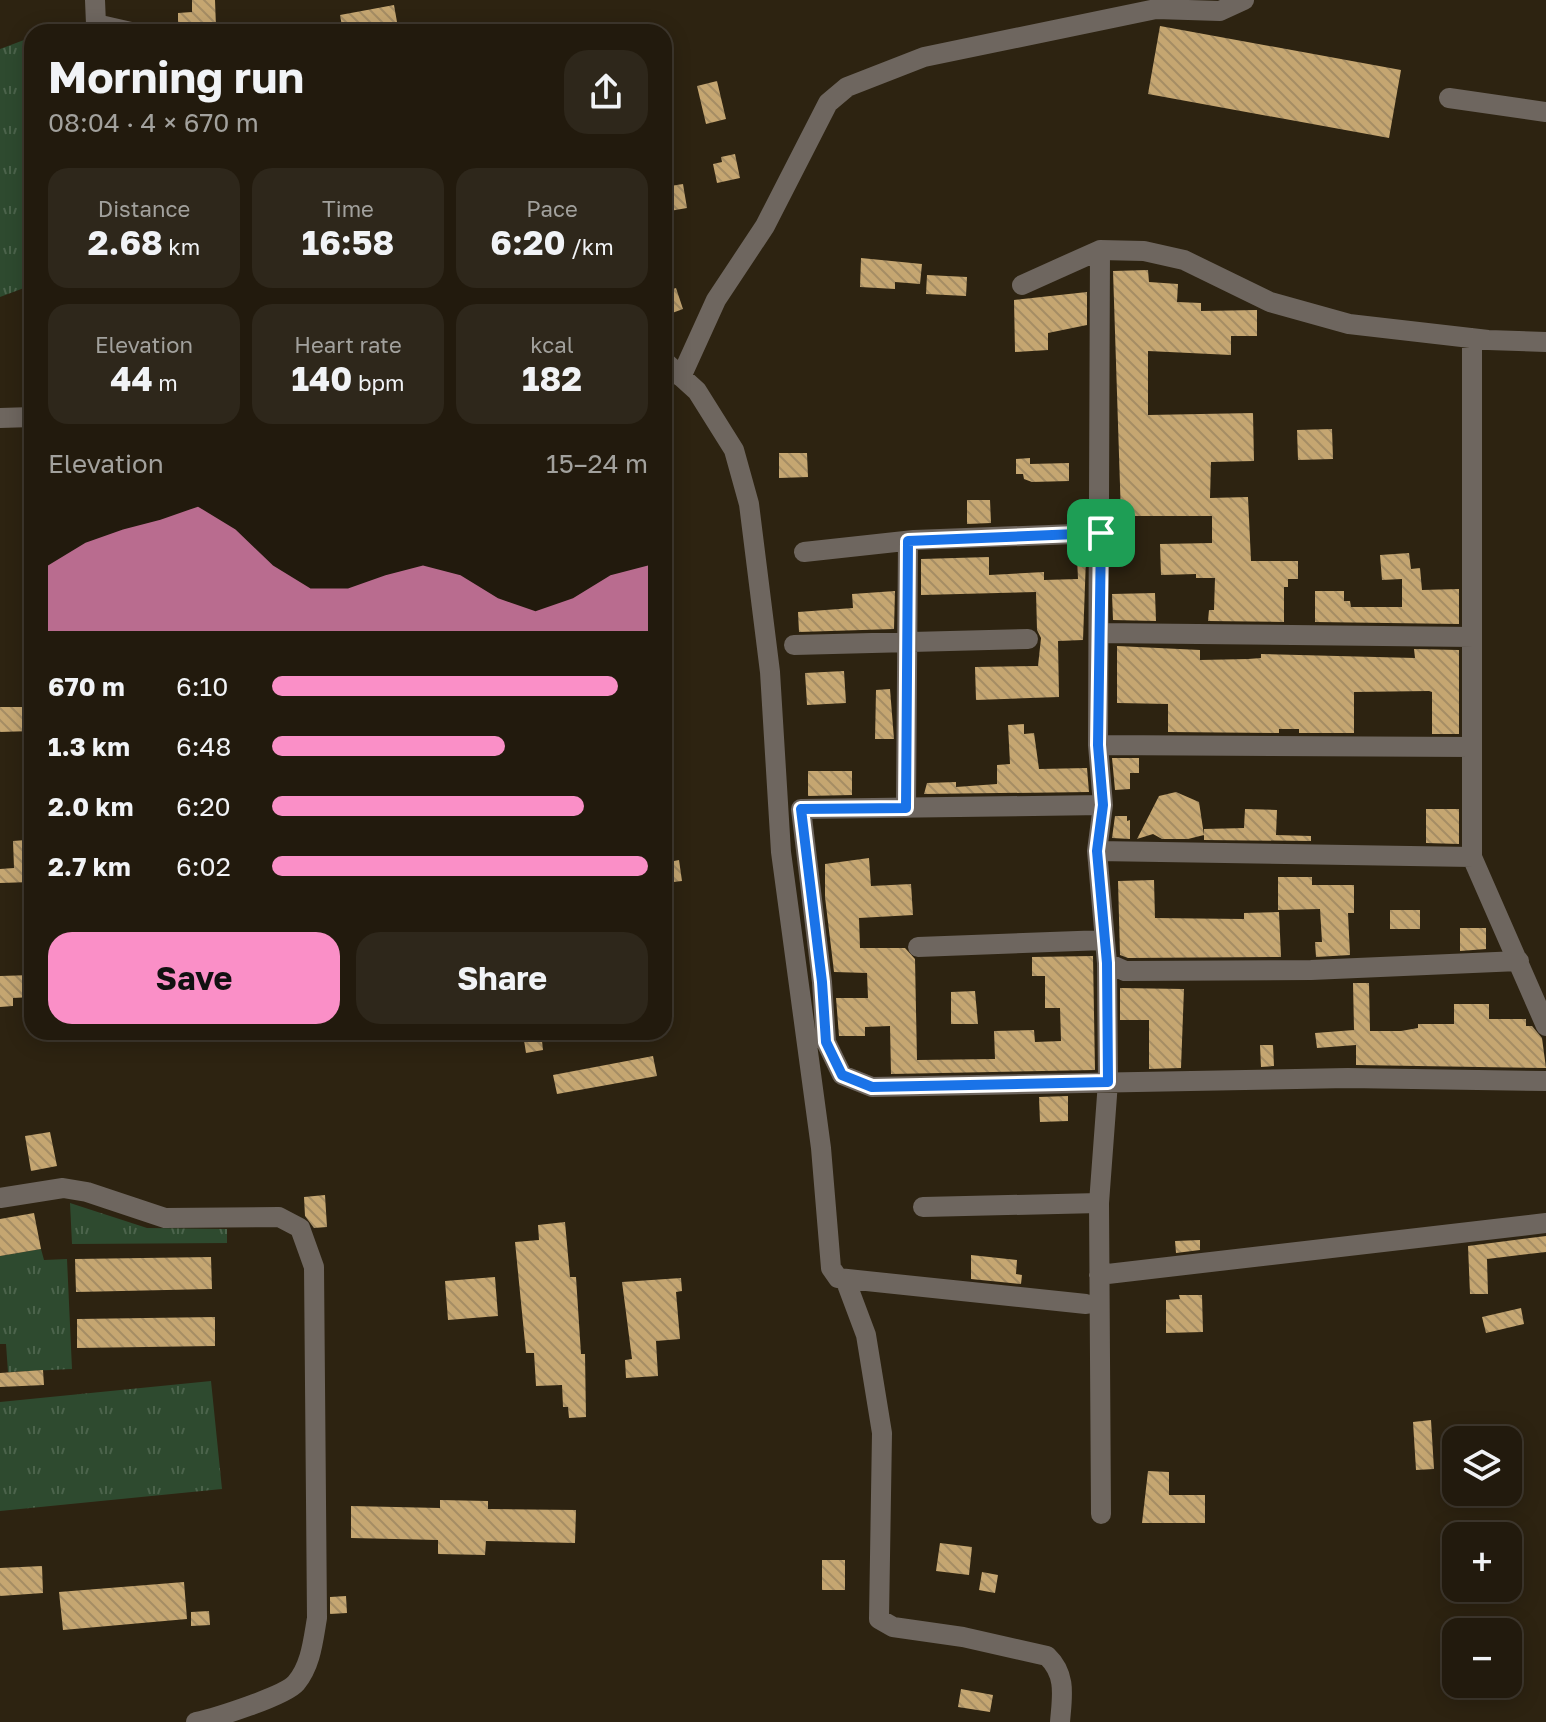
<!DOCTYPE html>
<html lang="en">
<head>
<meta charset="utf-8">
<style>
	body { margin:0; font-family:"Golos Text",sans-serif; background:#2e271b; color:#f1f3f6; height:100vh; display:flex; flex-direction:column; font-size:30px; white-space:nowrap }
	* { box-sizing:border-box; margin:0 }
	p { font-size:26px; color:#a2a19d }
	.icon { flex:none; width:44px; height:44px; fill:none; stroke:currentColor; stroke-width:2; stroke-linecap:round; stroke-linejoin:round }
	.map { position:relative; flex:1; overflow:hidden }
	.side { position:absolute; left:24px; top:24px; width:648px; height:1016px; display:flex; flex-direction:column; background:#221a0d; border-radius:24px; box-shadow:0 4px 20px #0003,0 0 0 2px #3f382e }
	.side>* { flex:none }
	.controls { position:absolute; left:1442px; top:1426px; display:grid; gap:16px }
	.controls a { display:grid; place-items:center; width:80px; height:80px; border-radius:16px; background:#221a0d; box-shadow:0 4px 20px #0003,0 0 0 2px #3f382e; font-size:40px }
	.pin { position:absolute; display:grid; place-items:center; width:68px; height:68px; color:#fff; margin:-34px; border-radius:16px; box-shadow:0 4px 12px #0006 }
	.round { display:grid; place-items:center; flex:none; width:84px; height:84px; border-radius:24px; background:#2e271b }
	.overview { display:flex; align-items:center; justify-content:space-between; height:136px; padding:0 24px }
	h1 { font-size:44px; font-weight:700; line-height:60px }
	.stats { display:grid; grid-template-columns:repeat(3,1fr); gap:12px; height:136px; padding:8px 24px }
	.stats div { display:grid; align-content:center; border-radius:20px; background:#2e271b; text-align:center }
	.stats b { font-size:34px; font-weight:700 }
	.stats small { font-size:22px; font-weight:400 }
	.stats p { font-size:22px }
	.chart { height:224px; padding:16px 24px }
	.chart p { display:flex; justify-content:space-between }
	.chart svg { width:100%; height:144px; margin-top:8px; fill:#fa8fc7; opacity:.7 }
	.primary-button { display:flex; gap:16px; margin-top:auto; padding:16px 24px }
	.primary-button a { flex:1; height:92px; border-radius:24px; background:#fa8fc7; color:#111; font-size:32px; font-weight:700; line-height:92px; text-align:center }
	.primary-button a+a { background:#2e271b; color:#f1f3f6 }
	ul { padding:0 24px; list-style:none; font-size:26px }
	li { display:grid; grid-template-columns:128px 96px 1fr; align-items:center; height:60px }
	li i { height:20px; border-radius:10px; background:#fa8fc7 }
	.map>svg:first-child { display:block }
	.grass { fill:url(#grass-tufts) }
	.building { fill:url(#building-back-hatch) }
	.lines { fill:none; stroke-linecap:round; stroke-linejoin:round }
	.minor { stroke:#6e665f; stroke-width:20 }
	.route-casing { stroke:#fff; stroke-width:16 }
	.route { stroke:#1a73e8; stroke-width:10 }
</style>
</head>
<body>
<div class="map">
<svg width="1546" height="1722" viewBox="0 0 1546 1722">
	<defs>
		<pattern id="grass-tufts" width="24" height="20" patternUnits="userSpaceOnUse" patternTransform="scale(2)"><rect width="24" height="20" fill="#2e4a2f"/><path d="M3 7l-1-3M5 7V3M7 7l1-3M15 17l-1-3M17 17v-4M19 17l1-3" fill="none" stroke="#4c644c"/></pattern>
		<pattern id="building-back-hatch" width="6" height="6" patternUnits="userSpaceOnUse" patternTransform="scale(2)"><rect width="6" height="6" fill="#c5a671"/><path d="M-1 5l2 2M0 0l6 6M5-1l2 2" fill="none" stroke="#a58d64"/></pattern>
	</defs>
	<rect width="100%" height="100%" fill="#2d2311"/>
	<path class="grass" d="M32 37V285L0 297V49Z
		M70 1203 147 1228 227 1229V1243L72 1244Z
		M41 1249 44 1260 67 1259 72 1369 8 1372 6 1344H0V1256Z
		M211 1381 222 1489 0 1511V1402Z"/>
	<path class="building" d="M192 0H215L216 27 178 28V13L192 12Z
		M394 5 397 22 343 32 340 15Z
		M1160 26 1401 70 1389 138 1148 94Z
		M717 81 726 119 706 124 697 86Z
		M735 154 740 178 717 183 713 164 722 162 721 157Z
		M683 184 687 208 664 212V187Z
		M861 258 922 264 920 284 895 282V289L860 287Z
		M1148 270 1149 282 1178 284 1177 302 1201 303V311L1257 310V336H1231V355L1148 351V415L1253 413 1254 461 1211 462 1210 498 1248 497 1251 561H1298V579H1288V587H1284V622L1208 621 1209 610H1214L1215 578H1196V574L1161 575 1160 544 1212 543V516H1121L1113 271Z
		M927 275 967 277 966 296 926 294Z
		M676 288 683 309 664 316V292Z
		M1087 292V325L1048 333V350L1015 352 1014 300Z
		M1332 429 1333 459 1298 460 1297 430Z
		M779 453H807L808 477 779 478Z
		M1030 458V464L1069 463V481L1032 482 1024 479 1023 474H1016V459Z
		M967 500H990L991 523 967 524Z
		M1409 553 1411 569 1420 568 1422 590 1459 589V624L1315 622V591H1344V601H1350L1351 607H1402V579L1382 580 1380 555Z
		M989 557V575L1044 572V580L1078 579 1077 558H1086L1083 640 1058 641 1059 697 976 700 975 667 1038 666 1041 638 1037 630 1036 592 921 595V559Z
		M895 591 894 629 799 632 798 612 853 608 852 594Z
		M1155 593 1156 621 1113 620 1112 594Z
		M1117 646 1200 650V660L1248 659 1261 658V654L1415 658 1414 649 1459 650V734H1432V692L1429 691 1354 692V733H1299V729H1279V733L1168 732V704L1117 703Z
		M844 671 846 703 807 705 805 673Z
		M890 689 894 739H875L876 690Z
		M0 707H32V731L0 732Z
		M1024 724V734L1034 733 1039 769 1087 768 1089 792 924 794 927 783 956 782V787L997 784V765L1010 764 1008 725Z
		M1112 758H1139V773H1130V789L1115 790Z
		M808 771H852V795L808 796Z
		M1176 792 1199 802 1204 835 1188 839H1162L1153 834 1137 839 1159 796Z
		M1245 809 1277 810 1276 835 1311 836V841L1204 840V829L1244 828Z
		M1426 809H1459V844L1426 843Z
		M1115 816H1127V821L1130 820V839L1112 838Z
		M26 840 27 860H32V882L0 883V869L14 868 13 841Z
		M869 858 871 886 911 884 913 915 859 918 860 948H905L915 959 917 1060 995 1059 994 1031 1034 1030 1035 1042 1061 1041 1060 1008H1045V976H1032V957L1093 956 1095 1070 891 1074 890 1026 865 1027V1036H839L836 998H868L867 973 834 972 825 897V864Z
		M679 860 682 881 665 883 664 863Z
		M1278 877H1312V885H1354V913H1348L1350 955 1316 957 1315 942H1322L1320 909 1278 910Z
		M1154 880 1155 918 1244 919V913L1279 912 1281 957 1128 958 1120 955 1118 881Z
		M1390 910H1420V929H1390Z
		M1460 928H1486V949L1460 951Z
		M32 975V997L13 998V1006L0 1007V976Z
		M1353 983H1369L1370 1031H1401L1418 1028V1024H1454V1004H1489V1019H1526V1026H1532L1542 1038 1546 1068 1356 1065V1045L1317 1048 1315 1033 1354 1030Z
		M1120 988 1184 989 1181 1068 1149 1069V1020H1120Z
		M975 991 978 1024H951V992Z
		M541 1032 543 1050 526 1053 523 1034Z
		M1260 1045H1273L1274 1066 1261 1067Z
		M653 1056 657 1076 557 1094 553 1075Z
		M1068 1096V1121L1040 1122 1039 1097Z
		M50 1132 57 1166 31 1171 25 1136Z
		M325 1195 327 1227 314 1228 305 1216 304 1197Z
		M34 1213 41 1249 0 1256V1219Z
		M565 1222 570 1277H576L581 1354H585L586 1417 569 1418 568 1407H563L562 1385 536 1386 534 1353H526L515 1242 539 1240 538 1225Z
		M1546 1236V1252L1487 1259 1488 1294H1470L1468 1246Z
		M1200 1240V1250L1176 1253 1175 1241Z
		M971 1255 1017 1260 1016 1274 1022 1275 1021 1284 971 1279Z
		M211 1257 212 1289 76 1292 75 1259Z
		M495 1277 498 1316 448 1320 445 1281Z
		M681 1278 682 1291 676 1292 680 1339 656 1341 658 1376 626 1378 625 1360 632 1359 622 1282Z
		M1179 1295H1202L1203 1332 1166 1333V1300L1180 1299Z
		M1521 1308 1524 1324 1486 1333 1482 1317Z
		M215 1317V1346L77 1348V1319Z
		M43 1370 44 1385 0 1387V1373Z
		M1431 1420 1434 1469 1416 1470 1413 1422Z
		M1148 1471 1169 1472V1495H1205V1523H1142Z
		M440 1500 488 1501V1509L576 1510 575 1543 486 1541 485 1555 438 1554V1540L351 1538V1506L440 1508Z
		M940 1543 972 1547 969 1575 936 1571Z
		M822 1560H845V1590H822Z
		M42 1566 43 1593 0 1596V1568Z
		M982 1572 998 1575 995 1593 979 1590Z
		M184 1582 187 1619 63 1630 59 1592Z
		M346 1596 347 1613 330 1614V1597Z
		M209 1611 210 1625 191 1626V1612Z
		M961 1689 993 1695 990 1712 958 1707Z"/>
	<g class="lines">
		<path class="minor" d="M95 0 96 24 131 32
			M1449 98 1546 112
			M1100 250 1098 745 1103 805 1097 851 1107 963 1108 1082 1099 1203 1101 1514
			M1022 285 1100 250 1144 251 1184 260 1270 302 1349 324 1488 340 1546 342
			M1472 338V857L1546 1026
			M664 361 697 391 734 450 749 504 770 672 781 852 821 1148 831 1268 838 1278 1086 1304
			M681 377 716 300 765 226 828 103 847 87 924 57 1156 9 1220 11 1244 0
			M0 418 32 417
			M804 552 914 540 1101 533
			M1099 633 1472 637
			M794 645 1028 639
			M1098 745 1472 747
			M1103 805 801 809 822 982 826 1042 842 1075 872 1087 1348 1078 1546 1081
			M906 808 908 541
			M1097 851 1472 857
			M918 947 1105 940
			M1107 963 1125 971 1311 970 1519 961
			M0 1198 63 1188 87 1192 165 1218 279 1217 300 1228 314 1267 317 1618C313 1641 311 1665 296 1683 285 1696 215 1718 196 1722
			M923 1207 1099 1203
			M1099 1275 1546 1223
			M845 1279 866 1335 882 1433 879 1619 893 1627 963 1637 1047 1656C1067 1675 1062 1697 1060 1722"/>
	</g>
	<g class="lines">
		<g class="route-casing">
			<path id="route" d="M1101 533 1098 745 1103 805 1097 851 1107 963 1108 1082 872 1087 842 1075 826 1042 822 982 801 809 906 808 908 541Z"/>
		</g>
		<use href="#route" class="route"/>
	</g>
</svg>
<div class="controls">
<a><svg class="icon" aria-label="layers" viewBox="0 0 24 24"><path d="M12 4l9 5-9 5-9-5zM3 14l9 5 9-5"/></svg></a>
<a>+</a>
<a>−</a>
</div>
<div class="pin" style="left:1101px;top:533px;background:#1e9e55"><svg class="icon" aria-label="arrive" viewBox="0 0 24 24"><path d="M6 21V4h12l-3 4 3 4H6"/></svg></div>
<section class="side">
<div class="overview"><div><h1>Morning run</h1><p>08:04 · 4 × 670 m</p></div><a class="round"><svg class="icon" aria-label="share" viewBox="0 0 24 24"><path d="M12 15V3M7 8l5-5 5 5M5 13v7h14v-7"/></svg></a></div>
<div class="stats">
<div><p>Distance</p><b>2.68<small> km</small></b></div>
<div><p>Time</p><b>16:58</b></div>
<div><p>Pace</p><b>6:20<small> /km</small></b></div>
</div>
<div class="stats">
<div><p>Elevation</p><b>44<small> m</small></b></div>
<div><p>Heart rate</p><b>140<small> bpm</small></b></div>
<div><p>kcal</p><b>182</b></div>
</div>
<div class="chart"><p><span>Elevation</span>15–24 m</p>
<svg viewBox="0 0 160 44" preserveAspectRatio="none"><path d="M0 44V24L10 17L20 13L30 10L40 6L50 13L60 24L70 31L80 31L90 27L100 24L110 27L120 34L130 38L140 34L150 27L160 24V44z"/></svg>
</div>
<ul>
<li><b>670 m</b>6:10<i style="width:92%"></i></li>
<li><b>1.3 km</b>6:48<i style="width:62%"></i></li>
<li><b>2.0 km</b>6:20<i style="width:83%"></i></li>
<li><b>2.7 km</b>6:02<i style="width:100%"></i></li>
</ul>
<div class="primary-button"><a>Save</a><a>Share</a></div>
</section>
</div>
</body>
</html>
